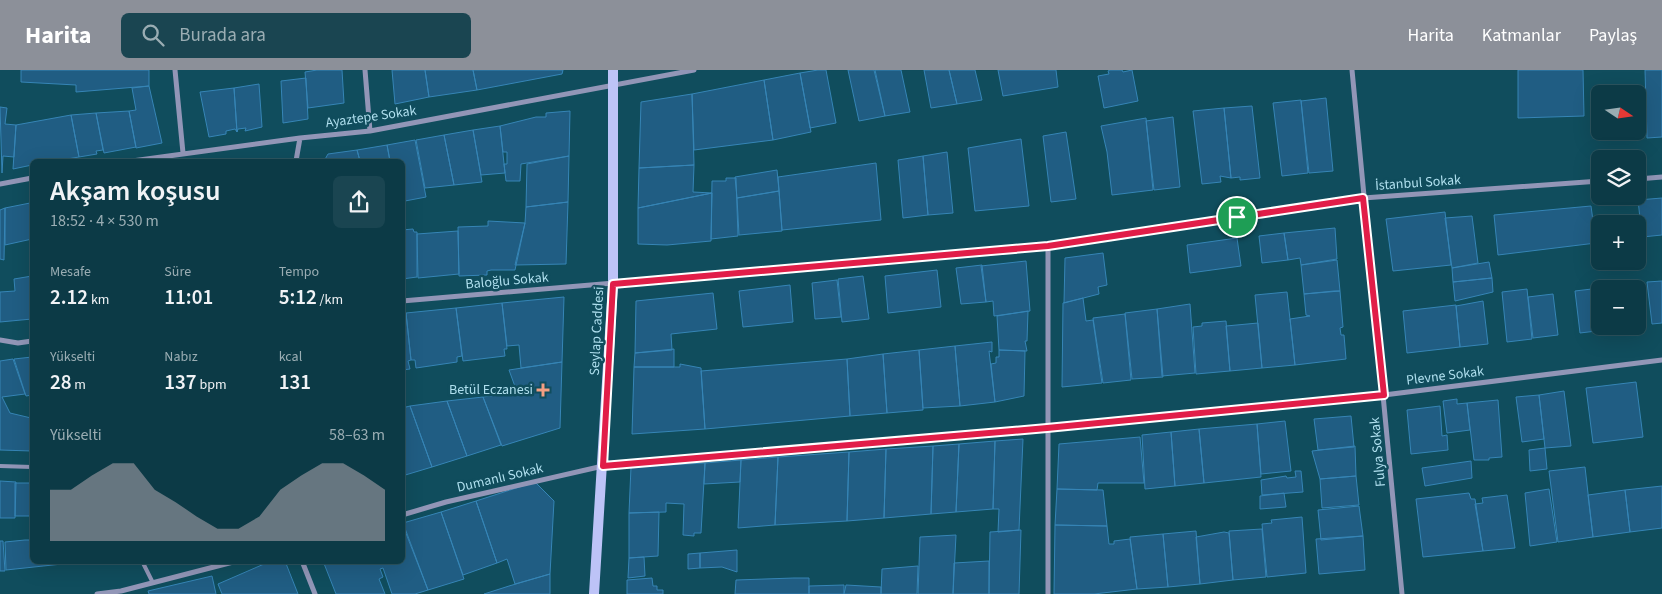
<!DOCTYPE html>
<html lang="tr">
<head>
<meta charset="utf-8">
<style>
	body { margin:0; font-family:"Source Sans 3",sans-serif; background:#1a4551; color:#f1f3f6; height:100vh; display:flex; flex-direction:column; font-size:19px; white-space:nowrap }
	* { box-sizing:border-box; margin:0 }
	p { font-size:16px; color:#9aadb3 }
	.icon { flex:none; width:28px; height:28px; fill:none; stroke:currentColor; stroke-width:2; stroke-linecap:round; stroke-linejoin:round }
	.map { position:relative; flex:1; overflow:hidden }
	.details { position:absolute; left:30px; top:89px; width:375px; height:405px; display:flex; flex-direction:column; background:#0c3a46; border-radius:8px; box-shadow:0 5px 20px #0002,0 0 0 1px #2c545f }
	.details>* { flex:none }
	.needle { width:32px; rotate:103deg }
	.fabs { position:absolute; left:1591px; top:15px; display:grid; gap:10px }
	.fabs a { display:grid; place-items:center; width:55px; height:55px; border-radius:8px; background:#0c3a46; box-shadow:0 5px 20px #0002,0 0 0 1px #2c545f; font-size:25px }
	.pin { position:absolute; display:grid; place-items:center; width:42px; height:42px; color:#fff; margin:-21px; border:2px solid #fff; border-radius:50%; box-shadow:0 1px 5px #0007 }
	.round { display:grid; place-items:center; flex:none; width:52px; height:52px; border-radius:8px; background:#1a4551 }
	.head { display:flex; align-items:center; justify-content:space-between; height:85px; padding:0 20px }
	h1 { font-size:28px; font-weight:600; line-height:38px }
	.metrics { display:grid; grid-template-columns:repeat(3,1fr); gap:8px; height:85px; padding:5px 20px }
	.metrics div { display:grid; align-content:center }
	.metrics b { font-size:21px; font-weight:600 }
	.metrics small { font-size:14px; font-weight:400 }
	.metrics p { font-size:14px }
	.chart { height:140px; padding:10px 20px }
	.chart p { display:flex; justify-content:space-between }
	.chart svg { width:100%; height:90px; margin-top:5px; fill:#8c9099; opacity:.7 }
	header { display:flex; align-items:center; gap:30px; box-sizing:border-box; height:70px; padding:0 25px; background:#8c9099; color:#fff }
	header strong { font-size:24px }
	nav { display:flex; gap:28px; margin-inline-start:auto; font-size:18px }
	.search { width:350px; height:45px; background:#1a4551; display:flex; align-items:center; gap:12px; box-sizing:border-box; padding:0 18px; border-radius:8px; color:#9aadb3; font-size:19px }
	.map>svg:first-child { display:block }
	.building { fill:#205d83; stroke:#3685b6 }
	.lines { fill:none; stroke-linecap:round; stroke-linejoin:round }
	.lane { stroke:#9296b7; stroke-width:4 }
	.street { stroke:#9296b7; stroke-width:5 }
	.secondary { stroke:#bdc3f7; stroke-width:10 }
	.route-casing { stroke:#fff; stroke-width:10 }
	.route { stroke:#e11d48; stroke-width:6 }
	.poi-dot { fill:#f39f83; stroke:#104d5d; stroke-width:2 }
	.labels { text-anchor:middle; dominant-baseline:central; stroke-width:5; stroke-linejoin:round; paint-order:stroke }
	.street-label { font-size:14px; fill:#afdfee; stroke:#104d5d }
	.poi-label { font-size:14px; fill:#afdfee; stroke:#104d5d; text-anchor:end }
</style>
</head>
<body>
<header>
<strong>Harita</strong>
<div class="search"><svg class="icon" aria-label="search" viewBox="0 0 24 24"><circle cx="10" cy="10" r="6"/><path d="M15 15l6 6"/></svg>Burada ara</div>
<nav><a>Harita</a><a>Katmanlar</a><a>Paylaş</a></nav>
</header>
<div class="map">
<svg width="1662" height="524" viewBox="0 0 1662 524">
	<rect width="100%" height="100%" fill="#104d5d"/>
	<path class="building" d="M21 0H149V16L76 22V15L21 12Z
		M317 0H342L344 33 308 38 305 2Z
		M392 0H425L429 27 395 34Z
		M425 0H473L477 20 429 27Z
		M473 0H563L562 4 477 20Z
		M818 0H826L836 53 810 58 800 3Z
		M848 0H874L885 46 859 51Z
		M875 0H901L910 42 885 46Z
		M924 0H949L957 34 931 38Z
		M949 0H975L982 30 957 34Z
		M998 0H1056L1058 17 1003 26Z
		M1122 0 1123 2 1132 0 1138 31 1104 38 1098 6 1109 4 1108 1 1110 0Z
		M1518 0H1583L1584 46 1518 48Z
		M1645 0H1662V67L1647 68Z
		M800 3 811 62 773 70 764 10Z
		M306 8 308 49 283 53 281 11Z
		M764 10 773 70 694 80 692 24Z
		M259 14 262 57 245 61 246 58 238 59 237 62 234 18Z
		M149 16 162 73 136 78 129 41 136 40 132 18Z
		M234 18 237 62 235 59 226 61V64L209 67 200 22Z
		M692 24 694 95 639 98 641 32Z
		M1326 28 1333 101 1309 103 1301 31Z
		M1301 30 1308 103 1282 106 1273 33Z
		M1252 36 1260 108 1240 110V107L1231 108 1224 38Z
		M0 37 7 38 5 54 16 55 14 87 3 86 2 103Z
		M1224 38 1231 108 1220 106 1221 112 1202 114 1193 41Z
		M129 41 136 77 104 83 96 43Z
		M570 41 569 86 521 94 520 111H506L504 94H507V82H503L500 56 536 47H546V43Z
		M96 43 103 80 96 81 97 84 79 87 71 45Z
		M71 45 79 87 55 91H32V95L13 99 16 55Z
		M1173 47 1180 117 1154 120 1146 51Z
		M1146 48 1153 120 1112 125 1107 82 1101 56Z
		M500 56 505 103 481 105 473 60Z
		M473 60 482 112 454 115 444 65Z
		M1066 62 1076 129 1051 132 1043 66Z
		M444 65 454 115 425 118 416 70Z
		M1021 69 1029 136 975 141 968 78Z
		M415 70 426 127 405 131 402 129V91H390L387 75Z
		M387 75 390 91H360L357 80Z
		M357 80 360 91H324L328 84Z
		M947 82 953 143 928 145 923 86Z
		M569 86 568 132 526 137 527 94Z
		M923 86 928 145 903 148 898 90Z
		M876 93 881 150 782 160 778 107Z
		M694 95 693 122 712 123 638 138 639 98Z
		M777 100 779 121 737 128 735 107Z
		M726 108H736L738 166 711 169 712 111H726Z
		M779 121 782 161 739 165 737 128Z
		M712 123 711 171 667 175 638 174V138Z
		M1662 128V165L1642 167 1638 130Z
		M568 132 566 194 515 195 525 153 526 137Z
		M30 133 32 169 5 175V138Z
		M1591 136 1596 173 1498 185 1494 145Z
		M5 138 4 190 0 189V140Z
		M1445 142 1451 195 1393 201 1386 149Z
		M1472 146 1478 193 1452 198 1445 148Z
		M488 151 525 153 515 200H491L487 201V205L459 206 458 157 488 156Z
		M1335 158 1337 189 1301 195 1300 188 1288 190 1284 163Z
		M413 159 414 162H417V207L402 209V160Z
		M458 161 459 204 418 208 417 164Z
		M1284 163 1288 190 1262 193 1259 166Z
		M1237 168 1241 196 1190 203 1187 175Z
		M1103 183 1107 215 1098 217 1099 224 1064 233 1065 188Z
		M1337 190 1340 221 1304 224 1301 195Z
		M1026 191 1030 241 994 246 993 231 986 232 981 196Z
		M1489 192 1492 208 1453 212 1452 198Z
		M982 195 986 232 961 234 956 198Z
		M937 200 941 237 888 243 885 206Z
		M32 206V249L0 252V222L15 221 14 209Z
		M863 206 869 249 842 252 838 209Z
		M1492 208 1493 222 1455 231 1453 212Z
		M837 210 841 247 815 249 812 213Z
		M1662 211V253L1652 254 1647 212Z
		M790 215 793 252 743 257 739 221Z
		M1625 215 1626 219H1600V256L1630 257 1580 263 1575 221Z
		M1527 219 1532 269 1507 272 1502 222Z
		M1334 221H1340L1343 257 1340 258 1341 265H1344L1346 289 1295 295 1290 249 1310 246 1306 245 1304 224Z
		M1287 222 1295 295 1262 298 1255 225Z
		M713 223 717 259 671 264 672 280 635 283 636 231Z
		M1553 224 1558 265 1533 268 1528 227Z
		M564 227 562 292 521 298 519 275 507 276 502 233Z
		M1083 228 1086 251 1093 250 1102 313 1062 317 1063 233Z
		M1483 231 1488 274 1460 277 1456 236Z
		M502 233 507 279H504L505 286 463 291 456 238Z
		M1190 234 1195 303 1162 306 1157 239Z
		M1456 235 1460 277 1407 283 1403 241Z
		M456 238 462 286 457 287V292L416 298 415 290H411L406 243Z
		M1157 239 1163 307 1132 309 1125 243Z
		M1028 241 1027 271H1025L1027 281 999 280 997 246Z
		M402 243H406L411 290 408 291 410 299 402 300Z
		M1125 244 1131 310 1103 313 1093 248Z
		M1226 251 1230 301 1196 304 1193 257 1202 256V253Z
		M1258 253 1262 298 1230 301 1226 256Z
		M992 272V282L989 281 995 332 960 336 955 276Z
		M955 276 960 336 923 338 919 280Z
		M674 279V297H634L635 283Z
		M919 280 923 340 887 343 883 284Z
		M999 280 1025 281 1024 326 995 332 991 294 996 293V287H999Z
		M883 284 887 343 850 346 847 289Z
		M32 287V325L26 326 14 289Z
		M13 289 25 324 2 327 10 343 31 348 32 381 0 380V291Z
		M847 289 850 346 705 359 701 301Z
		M562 292 560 358 502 376 483 327 517 322 509 300Z
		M680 294 701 298 705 359 632 364 634 297H680Z
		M1636 312 1643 367 1593 373 1586 318Z
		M1564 321 1571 376 1545 378 1539 325Z
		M1539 325 1544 369 1522 372 1516 327Z
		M483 327 501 375 467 386 447 331Z
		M1457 329V334L1467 333 1470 360 1447 363 1443 331Z
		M1498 330 1502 387 1489 388V390H1474L1467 333Z
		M447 331 467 386 432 397 410 336Z
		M410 336 432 397 402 406V338Z
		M1440 336 1442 366 1447 365 1448 380 1411 384 1407 340Z
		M1351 346 1354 377 1318 380 1314 349Z
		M1285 351 1291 401 1261 404 1257 354Z
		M1257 354 1261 407 1204 413 1199 359Z
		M1199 359 1204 413 1175 416 1171 362Z
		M1171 362 1175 416 1145 419 1142 365Z
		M1140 367 1144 413H1098L1097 420 1057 419 1059 374Z
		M1023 369 1019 460 998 462 999 439H993L995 371Z
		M995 371 993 439 956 442 959 374Z
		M959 374 956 442 931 444 933 376Z
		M933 376 931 444 884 448 886 379Z
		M1355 376 1356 406 1320 409 1312 381Z
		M1545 378 1547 399 1530 401 1529 380Z
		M886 379 884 448 847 451 849 382Z
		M849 382 847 451 775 455 778 387Z
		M778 387 775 455 738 458 741 390Z
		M741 390 740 412 704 414 705 393Z
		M1471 391 1472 408 1425 416 1422 398Z
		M705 393 701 463H694V466L683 465 684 434 666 433V442L629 443 631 397Z
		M1585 397 1593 467 1558 472 1549 401Z
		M1295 401H1301L1303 422 1262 425 1261 410 1286 406 1287 408 1296 407Z
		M1356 406 1359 435 1322 438 1320 409Z
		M0 411 16 412 15 448H0Z
		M535 412 554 431 550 504 515 514 507 489 497 493 476 431Z
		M15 413H32V446H15Z
		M1662 416V458L1630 462 1625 420Z
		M1057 419 1103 420 1107 456 1055 455Z
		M1549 419 1557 472 1530 476 1525 423Z
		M1625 420 1630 462 1593 467 1588 425Z
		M1284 423 1286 437 1260 439V426Z
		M1469 423 1471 429H1475L1483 481 1423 487 1416 429Z
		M1507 425 1515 478 1483 481 1475 434 1483 433 1482 428Z
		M476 431 497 493 463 505 441 442Z
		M1359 436 1363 466 1321 470 1318 440Z
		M441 442 464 509 428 520 403 453Z
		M659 442 658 486 629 488V443Z
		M1302 447 1306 503 1267 507 1262 454 1272 453 1271 450Z
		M402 453 428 520 415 524H392L383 498 380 499 383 507 379 509 385 524H336L323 491H402Z
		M1055 455 1107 456 1109 474H1114V471L1130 469 1137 519 1094 524H1054Z
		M1262 459 1266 507 1233 510 1229 461Z
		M1021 460 1019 524H989L990 462Z
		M1196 461 1200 514 1168 517 1163 464Z
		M1224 462 1229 463 1233 510 1200 514 1196 467Z
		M1163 464 1168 517 1137 519 1130 467Z
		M956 465 953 524H918L920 467Z
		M1363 466 1365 500 1319 504 1316 469Z
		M25 470H32V491H90L6 500 5 472Z
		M0 471H3L5 501H0Z
		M737 480V502L722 497 700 498V483Z
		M700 483V498L688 499V484Z
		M644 487 645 506 628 508 629 488Z
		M271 491H285L298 524H222L218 514Z
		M989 491V524H953L954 493Z
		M918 496 917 524H881L882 499Z
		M550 504V524H484L509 516Z
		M212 506 216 524H149L148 521Z
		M652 508 653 516H657V520H663V524H627V510Z
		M794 508H809V524H735L736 510Z
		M844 515V524H809V516Z
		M846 515 881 517V524H844Z"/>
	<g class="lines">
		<path class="lane" d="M0 396 32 397
			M142 491 153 513"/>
		<path class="street" d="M175 0 183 83
			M365 0 370 61
			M1352 0 1402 524
			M132 91 300 68 370 61 694 0
			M296 91 300 68
			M1638 109 1662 107
			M0 114 32 108
			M1048 176V524
			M402 231 1048 176 1363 128 1600 111
			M0 270 18 273 32 271
			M402 445 446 432 603 396 1047 358 1384 325 1662 290
			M302 491 315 524
			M97 524 121 521 237 491"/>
		<path class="secondary" d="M594 524 613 214V0"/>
	</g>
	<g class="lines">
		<g class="route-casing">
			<path id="route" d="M1363 128 1384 325 1047 358 603 396 613 214 1048 176Z"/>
		</g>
		<use href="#route" class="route"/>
	</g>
	<path class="poi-dot" d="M540.5 312.5h5v5h5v5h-5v5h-5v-5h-5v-5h5z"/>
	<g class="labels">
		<g class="street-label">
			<text transform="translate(371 47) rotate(-8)">Ayaztepe Sokak</text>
			<text transform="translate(1418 113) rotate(-4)">İstanbul Sokak</text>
			<text transform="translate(507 211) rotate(-5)">Baloğlu Sokak</text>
			<text transform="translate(597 261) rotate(-87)">Seylap Caddesi</text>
			<text transform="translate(1445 306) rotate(-7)">Plevne Sokak</text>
			<text transform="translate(1378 382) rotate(-95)">Fulya Sokak</text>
			<text transform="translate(500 408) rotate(-13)">Dumanlı Sokak</text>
		</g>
		<g class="poi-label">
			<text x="533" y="320">Betül Eczanesi</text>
		</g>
	</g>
</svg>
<div class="fabs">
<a><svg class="needle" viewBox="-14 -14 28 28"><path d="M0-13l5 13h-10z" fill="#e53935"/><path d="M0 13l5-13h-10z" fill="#9aadb3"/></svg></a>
<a><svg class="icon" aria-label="layers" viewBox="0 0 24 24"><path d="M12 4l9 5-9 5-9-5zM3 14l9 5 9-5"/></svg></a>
<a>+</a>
<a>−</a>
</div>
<div class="pin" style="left:1237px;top:147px;background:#1e9e55"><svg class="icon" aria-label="arrive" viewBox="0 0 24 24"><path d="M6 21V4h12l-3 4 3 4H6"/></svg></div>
<section class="details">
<div class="head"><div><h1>Akşam koşusu</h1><p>18:52 · 4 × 530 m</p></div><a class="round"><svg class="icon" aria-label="share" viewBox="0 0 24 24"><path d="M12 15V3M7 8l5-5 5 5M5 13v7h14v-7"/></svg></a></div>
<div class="metrics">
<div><p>Mesafe</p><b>2.12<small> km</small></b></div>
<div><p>Süre</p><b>11:01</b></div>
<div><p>Tempo</p><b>5:12<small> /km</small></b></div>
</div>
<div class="metrics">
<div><p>Yükselti</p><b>28<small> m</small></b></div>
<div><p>Nabız</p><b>137<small> bpm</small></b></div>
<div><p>kcal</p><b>131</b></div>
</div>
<div class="chart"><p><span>Yükselti</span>58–63 m</p>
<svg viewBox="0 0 160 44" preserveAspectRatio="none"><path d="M0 44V19L10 19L20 12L30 6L40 6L50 19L60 25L70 32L80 38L90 38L100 32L110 19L120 12L130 6L140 6L150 12L160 19V44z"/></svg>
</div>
</section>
</div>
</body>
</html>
